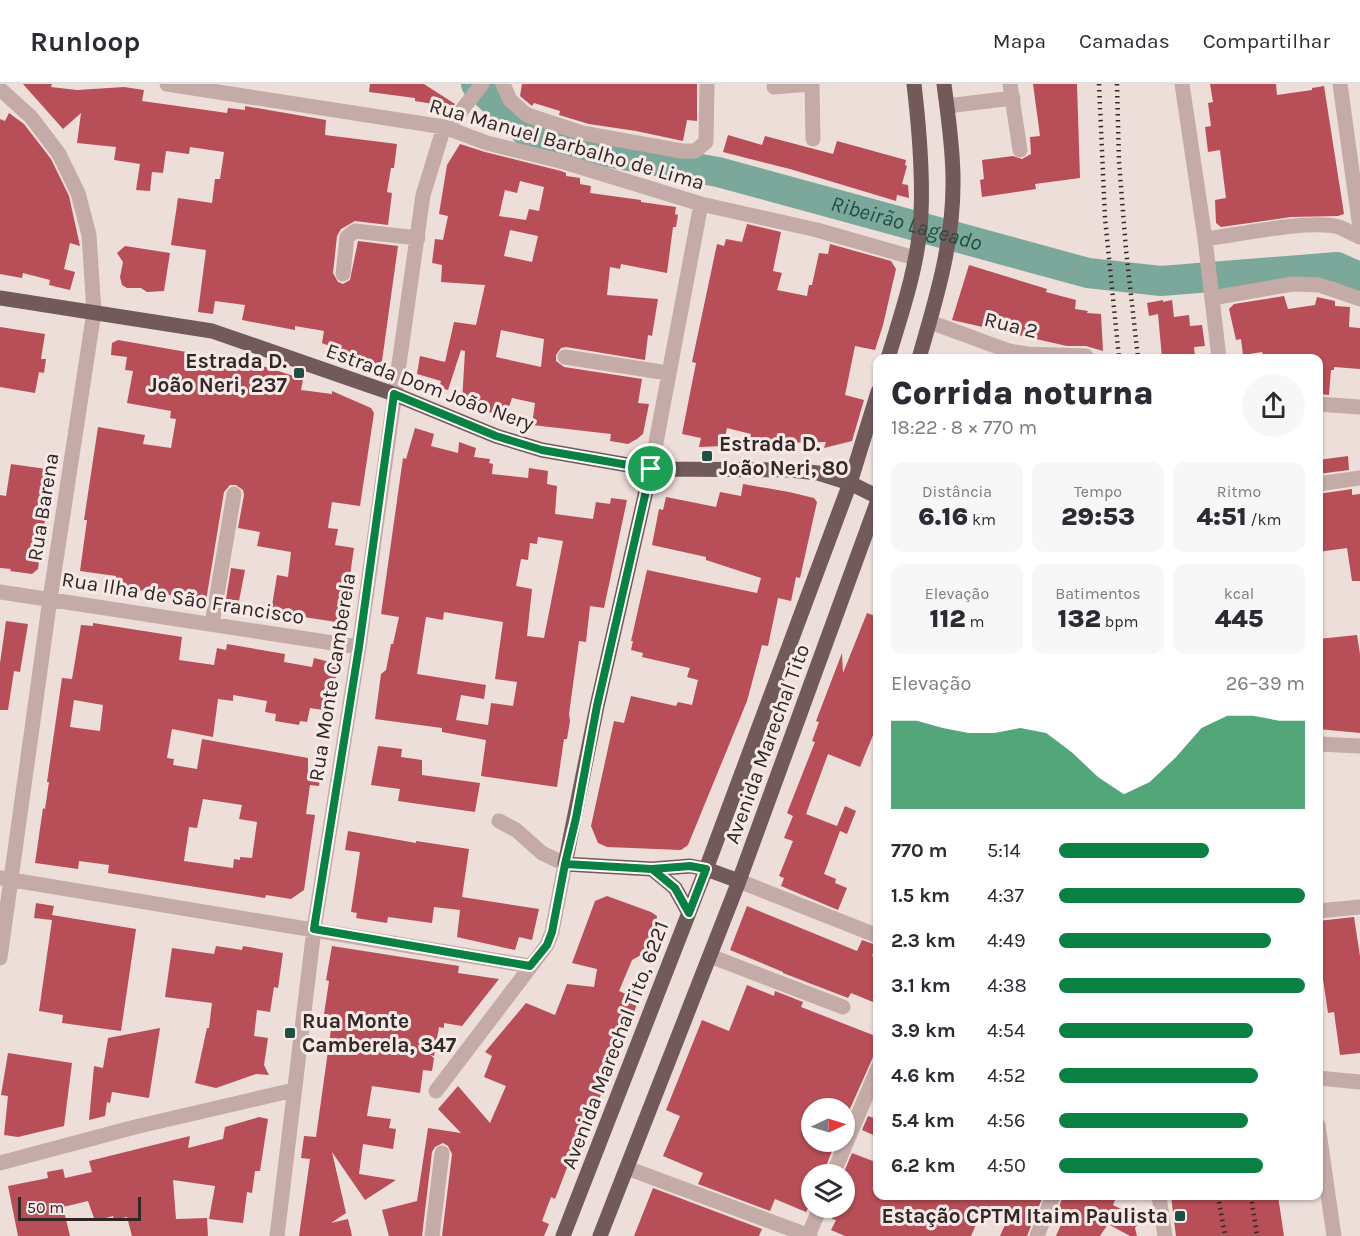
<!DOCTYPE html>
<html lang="pt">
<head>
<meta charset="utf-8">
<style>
	body { margin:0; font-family:Karla,sans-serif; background:#f7f7f7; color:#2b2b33; height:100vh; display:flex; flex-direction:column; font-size:22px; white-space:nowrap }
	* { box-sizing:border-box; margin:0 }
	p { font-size:20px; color:#7c7c81 }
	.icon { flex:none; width:33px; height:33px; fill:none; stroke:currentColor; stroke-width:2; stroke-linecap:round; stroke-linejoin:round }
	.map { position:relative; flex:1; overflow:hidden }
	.drawer { position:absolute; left:873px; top:270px; width:450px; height:846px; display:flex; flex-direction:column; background:#fff; border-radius:12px; box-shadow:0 2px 4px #0004 }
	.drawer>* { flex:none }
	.needle { width:39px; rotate:86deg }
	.fabs { position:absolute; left:801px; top:1014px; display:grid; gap:12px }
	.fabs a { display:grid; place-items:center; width:54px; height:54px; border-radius:50%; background:#fff; box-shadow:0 2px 4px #0004; font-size:30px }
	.scale { position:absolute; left:18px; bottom:15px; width:123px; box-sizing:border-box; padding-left:6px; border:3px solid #322727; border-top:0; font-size:16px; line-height:21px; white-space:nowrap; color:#322727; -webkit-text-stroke:4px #f6e9e6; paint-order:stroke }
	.pin { position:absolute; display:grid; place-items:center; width:51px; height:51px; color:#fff; margin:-26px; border:3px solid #fff; border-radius:50%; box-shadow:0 2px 6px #0007 }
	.round { display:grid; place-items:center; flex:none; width:63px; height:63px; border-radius:32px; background:#f7f7f7 }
	.overview { display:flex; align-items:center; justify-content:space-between; height:102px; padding:0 18px }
	h1 { font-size:33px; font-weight:800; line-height:45px }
	.metrics { display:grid; grid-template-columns:repeat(3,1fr); gap:9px; height:102px; padding:6px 18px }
	.metrics div { display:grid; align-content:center; border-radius:12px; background:#f7f7f7; text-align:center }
	.metrics b { font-size:26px; font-weight:800 }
	.metrics small { font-size:16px; font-weight:400 }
	.metrics p { font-size:16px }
	.chart { height:168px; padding:12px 18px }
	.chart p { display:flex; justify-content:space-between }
	.chart svg { width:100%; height:108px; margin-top:6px; fill:#0b8043; opacity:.7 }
	ul { padding:0 18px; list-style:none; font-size:20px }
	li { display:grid; grid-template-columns:96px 72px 1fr; align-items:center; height:45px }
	li i { height:15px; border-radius:8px; background:#0b8043 }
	header { display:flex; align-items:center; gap:36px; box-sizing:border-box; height:84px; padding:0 30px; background:#fff; border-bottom:2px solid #e1e1e2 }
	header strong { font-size:28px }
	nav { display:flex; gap:33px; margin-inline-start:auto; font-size:21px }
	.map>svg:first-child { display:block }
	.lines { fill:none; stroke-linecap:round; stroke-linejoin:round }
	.river { stroke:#7ca89b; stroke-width:30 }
	.building { fill:#b84e57; fill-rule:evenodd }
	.minor { stroke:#c5aba8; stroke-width:15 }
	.major { stroke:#725a5a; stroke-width:15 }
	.rail { stroke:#322727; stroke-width:4.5; stroke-dasharray:1.5 4.5; stroke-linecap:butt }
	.route-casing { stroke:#fff; stroke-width:12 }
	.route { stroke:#0b8043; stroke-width:8 }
	.poi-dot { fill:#224f43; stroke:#f6e9e6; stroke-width:2 }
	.labels { text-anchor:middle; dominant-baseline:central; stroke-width:6; stroke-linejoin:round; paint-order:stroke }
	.street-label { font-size:21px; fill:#322727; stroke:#f6e9e6 }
	.poi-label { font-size:21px; font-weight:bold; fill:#322727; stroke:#f6e9e6; text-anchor:end }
	.water-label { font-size:22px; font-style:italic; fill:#224f43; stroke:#f6e9e6 }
</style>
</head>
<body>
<header>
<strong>Runloop</strong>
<nav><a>Mapa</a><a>Camadas</a><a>Compartilhar</a></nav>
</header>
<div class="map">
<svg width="1360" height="1152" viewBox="0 0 1360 1152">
	<rect width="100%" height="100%" fill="#eededa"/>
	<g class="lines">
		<path class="river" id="s1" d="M476 0 534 55 718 88 1088 189 1161 197 1337 183 1360 193"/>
	</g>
	<path class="building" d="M23 0H52L51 3 77 6 124 3 144 6 142 17 227 29 228 24 245 26V22L326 36 325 51 397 60 394 84H391L387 108 392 109 388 141 355 137 341 145 337 152 333 189 338 198 343 200 350 196 358 157 398 162 382 277 375 281 322 259 324 247 295 242V246L242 236 245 221 215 217 213 230 198 228 206 166 171 161 178 114 212 119 215 95H220L224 68 190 63 189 70 166 67 163 89 152 88 150 107 136 106 140 80 114 76 116 63 77 59 81 29 63 45Z
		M370 0H424L455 20 452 23 415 17V14L369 8Z
		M522 0H697V37L687 36 683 57 636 47 589 40 559 31 560 27 534 19 532 22 520 12Z
		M1033 0H1077L1080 94 1035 100 1036 105 982 113 980 96 984 95 982 76 1013 72 1022 75 1031 70 1030 53 1040 52Z
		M1210 0H1276L1277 11 1312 6V4L1324 2 1344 130 1338 132 1291 133 1221 143 1216 139 1215 116 1226 114 1220 66 1208 68 1205 43 1211 42 1208 19 1213 18Z
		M9 29 24 40 51 75 69 112 80 162 70 159 64 185 75 188 70 206 49 201 50 196 23 189 22 194 0 190V35L5 37Z
		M728 51 762 61 765 52 833 70 837 57 906 76 905 81 907 82 902 100 908 101 909 114 897 111 896 117 790 85 723 68Z
		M460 60 485 68 561 87 566 89V92L580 94V100L591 102 590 109 641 116V118L676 123 675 130 678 131 676 143H673L667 189 621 180 620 185 610 183 607 211 658 215 652 252 648 251 645 276 566 263 561 264 556 271V277L564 283 642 295 638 319 649 320 643 350 637 355 628 360 610 357 611 350 532 341 535 319 512 314 505 334 462 318 465 267 461 266 448 306 439 304 441 297 417 290 420 272 445 278 454 238 476 241 485 201 441 198 442 181 432 179 435 155 443 156 448 132 439 130 447 81ZM520 97 544 103 539 127 529 125 526 136 499 132 505 106 517 109ZM510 146 538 152 532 178 504 172ZM501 246 544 255 541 283 496 273Z
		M747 140 781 148 773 187 782 189 777 206 807 212 809 201H812L819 169 828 170 830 160 891 177 896 185 883 241 875 266 855 262 845 311 864 316 852 357 824 364 826 358 774 359 773 364 749 362 751 350 727 344 723 362 699 363 701 354 682 350 696 279 692 278 717 160 724 162 726 155 742 158Z
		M125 162 170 169 164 207 147 208 141 204H127L122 201 120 193 123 178 117 169Z
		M969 181 1047 205 1046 208 1076 216 1075 225 1088 227 1087 229 1101 230 1103 267 1086 262H1067L952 236Z
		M1284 212 1288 225 1315 221 1317 213 1335 217V222L1350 223 1349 243 1360 244V285L1334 283V286H1331L1329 311 1318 310V274H1264L1262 268 1243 271 1241 255 1236 256 1229 225 1234 220Z
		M1163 216V218L1172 216 1174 233 1189 231 1190 242 1202 241 1205 262 1194 263 1195 273 1162 274 1158 230 1149 232 1147 219Z
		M0 243 45 250 41 275H46L44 289 39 288 35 309 0 303Z
		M118 256 198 270V273L212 272 250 278 303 295 301 306 332 310V307L371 324 374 329 360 422 332 418 328 444 338 445 335 461 354 464 343 539 271 528 277 491 288 493 291 468 257 462 260 448 238 444 244 411 243 406 236 401H230L224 408 206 517 115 502 116 492 80 487 87 436H84L98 343 145 351 143 360 171 364 176 335 170 334 171 327 127 319 133 287 125 286 127 273 111 271 112 259Z
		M415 344 434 350 431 362 458 369 459 358 476 364 474 373 490 375 489 379 493 380 492 390 528 394 529 384 548 387 547 400 557 402 555 430 593 435 596 418 610 420 611 414 627 416 604 524 590 522 586 558 579 557 569 630 570 637 567 655H564L557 703 481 692 486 656 442 648V644L375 635 381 590 386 586 391 560H393L399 533 381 530 403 374 406 375ZM538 453 563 457 544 554 527 552 532 505 516 502 521 475 528 476 530 459 537 460ZM444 528 503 538 495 595 517 598 513 622 491 619 488 641 456 636 461 611 484 615 486 601 417 590 426 533 443 536Z
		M1348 372 1349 386 1318 390V376Z
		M11 380 53 386 50 400 42 399 37 426 46 428 38 485 32 490 10 487 11 485 0 484V411L6 412Z
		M743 400 789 408 814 414 817 418 800 494 796 493 791 517 778 514 768 562 762 561 747 617 688 761 681 766 607 763 598 759 591 742 614 637 624 639 631 612 676 622 678 618 692 621 698 596 687 593 690 584 642 573 643 569 631 566 633 557H631L647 486 757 509 761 494 706 476V473L652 461 659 425 663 426 666 413 716 423 720 408 741 412Z
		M1352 405V411L1360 410V497H1352L1347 464 1318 468V410Z
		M231 484 245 486 239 517 226 515Z
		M867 529 878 533V639L860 683 828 670 806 730 837 742 845 722 856 727 847 750 840 747 824 790 836 795 835 799 847 804 838 826 781 802 784 794 779 792 793 757 784 754 793 732 787 729 815 658 812 657 819 638 816 637 842 569 843 589Z
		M6 537 28 540 20 588 14 587 8 626H0V579Z
		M93 539 182 553 179 576 214 581 217 564 226 566 227 560 285 570 284 578 312 583 314 574 334 579 337 586 330 627 310 624 307 638 300 637 299 641 275 637 276 630 265 628 267 617 233 611V617L218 615 213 653 172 645 167 674 174 675 173 681 197 685 202 655 308 674V687L321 689 319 702 310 701 306 730 315 731 304 806 291 815 266 811 265 814 108 789 109 781 79 777 78 785 35 779 43 724 45 725 49 698H47L62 594 72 595 81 541 93 542ZM74 616 103 621 100 647 70 643ZM203 715 242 721 239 735 257 738 252 774 240 773V776L234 775 233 784 184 777 189 743 197 744Z
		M1357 551 1360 570V649L1318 645V555Z
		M378 662 402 665 401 673 422 676V691L480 699 475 728 398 717 400 705 371 701Z
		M348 747 416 759V757L469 765 462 813 539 825 532 856 519 853 515 866 457 853 460 826 434 823 432 839 388 833 387 839 356 834 357 829 351 828 360 768 345 766Z
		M607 812 651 828 657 832 656 839 643 870 632 876 619 907 628 911 627 914 638 918 586 1048 581 1047 555 1115 551 1113 542 1137 549 1140 544 1152H442L452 1070 448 1062 443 1059 435 1063 432 1068 422 1152H389L382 1126 417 1117 428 1044 461 1049 438 1025 458 1002 490 1039 506 1002 484 993 492 972 485 968 526 919 555 931 567 900 594 903 597 885 572 879 595 817Z
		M36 819 54 822 52 831 136 845 121 947 62 939 63 931 39 927 52 836 34 834Z
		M747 822 857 867 862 856 876 861 872 872 878 874V920L851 909 848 914 783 889V888L730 866Z
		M1354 833 1360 872V969L1340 971 1334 928 1328 929 1318 861V837Z
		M216 862 242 866 243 862 283 869 278 904 274 903 270 928 257 926 254 952 268 954 264 981 269 991 256 990 216 1004 195 999 207 944H209L212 919 165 913 172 864 214 870Z
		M332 862 459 882 458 889 499 895 462 942 444 939V944L439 943 434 972 430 971 434 974 432 987 423 986 420 1009 372 1002 367 1032 391 1035 389 1044 396 1045 393 1065 363 1060 359 1090 396 1096 365 1116 332 1068 346 1129 331 1139 348 1135 352 1152H299L310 1075 301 1074 304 1052 316 1053 332 938 323 937 329 897 326 896Z
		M747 901 774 912 775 907 803 918 801 923 878 953V962L844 1038V1024H812L811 1059 832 1067 823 1090H812V1116L806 1128 775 1115 770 1127 698 1100 703 1089 663 1072 680 1032 666 1026 702 936 729 947Z
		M160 944 149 1014 112 1008 110 1019 107 1018 105 1032 89 1036 94 982 103 984 108 954Z
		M8 969 72 979 64 1042 18 1053 4 1051 8 1012 1 1011Z
		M868 1032 874 1034 875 1038 878 1039V1053L862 1046Z
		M259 1033 268 1035 260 1087H255L252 1109 247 1108 243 1139 209 1135 215 1102 173 1096 176 1135 207 1134 208 1152H132L127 1133 114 1136 113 1132 95 1137 88 1117 63 1123 70 1152H18L8 1102 48 1094 47 1088 63 1085 65 1094 92 1088 89 1077 190 1052 188 1064 223 1055 225 1043Z
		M852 1069 878 1079V1112H1043L1027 1152H1000L1009 1132 984 1122 971 1152H845L831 1146 836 1136 832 1135 837 1124H844V1088Z
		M653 1104 762 1145 759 1152H634Z
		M1063 1112H1117L1113 1121 1141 1135 1135 1144 1137 1152H1130L1108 1140 1100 1152H1056L1066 1129 1058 1126Z
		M1171 1112H1278L1284 1152H1176Z"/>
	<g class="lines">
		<path class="minor" d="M167 0 444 43 487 59 564 78 701 120 817 146 915 174
			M503 0 510 16 527 31 582 49 682 67H695L706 58 707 0
			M812 0 813 55
			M1010 0 1020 66
			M1182 0 1205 155 1219 274
			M1340 0 1360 144
			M774 3 810 0
			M0 5 31 33 59 70 78 109 89 151 94 228 50 515 0 874
			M947 22 1013 14
			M444 43 455 35 482 0
			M1205 155C1237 151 1310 135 1339 143 1346 146 1353 150 1360 153
			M343 190 347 153 355 147 418 154
			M1212 214 1293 200 1319 201 1360 215
			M930 238 1009 267 1027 270 1086 272
			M565 273 668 289
			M1318 320 1360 323
			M651 385 701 120
			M1318 400 1360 394
			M0 508 359 563
			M212 540 234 410
			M1318 660 1360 662
			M0 794 530 882
			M739 797 878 852
			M1318 827 1360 823
			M710 872 843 923
			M1318 994 1360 998
			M436 1007 547 861 552 848 565 780 542 769 516 746 499 737
			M1318 1041 1334 1152
			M0 1079 135 1043 294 1006
			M627 1084 810 1152
			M833 1090 878 984
			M1159 1112 1165 1152
			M277 1152 314 845 359 563 423 111 444 43
			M432 1152 442 1069
			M808 1152 820 1124
			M1037 1152 1053 1112"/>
		<path class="major" d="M0 214 212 247 394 310 496 352 542 366 651 385 790 386 818 389 850 399 878 413
			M888 274C902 228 919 179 921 130 923 87 919 43 914 0
			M919 274C936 216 954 157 953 95 953 63 948 32 944 0
			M651 385 597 622 565 780 652 785 690 782 706 785 739 797
			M652 785 675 804 689 829
			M563 1152 706 785 850 399 878 308
			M600 1152 739 797 878 416"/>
		<path class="rail" d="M1099 0 1105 134 1119 274
			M1117 0 1119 77 1126 166 1138 274
			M1218 1112 1225 1152
			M1251 1112 1257 1152"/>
	</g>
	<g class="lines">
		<g class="route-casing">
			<path id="route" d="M651 385 542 366 496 352 394 310 359 563 314 845 530 882 547 861 552 848 565 780 652 785 690 782 706 785 689 829 675 804 652 785 565 780 576 734 597 622 651 385"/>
		</g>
		<use href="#route" class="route"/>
	</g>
	<g class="poi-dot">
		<rect x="293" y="283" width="12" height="12" rx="3"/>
		<rect x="701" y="366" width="12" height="12" rx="3"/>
		<rect x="284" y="943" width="12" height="12" rx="3"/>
		<rect x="1174" y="1126" width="12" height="12" rx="3"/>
	</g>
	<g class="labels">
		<g class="street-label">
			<text transform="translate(567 60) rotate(16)">Rua Manuel Barbalho de Lima</text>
			<text transform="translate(1011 241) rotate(14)">Rua 2</text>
			<text transform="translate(430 303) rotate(20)">Estrada Dom João Nery</text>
			<text transform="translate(43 423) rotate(-81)">Rua Barena</text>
			<text transform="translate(183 514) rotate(9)">Rua Ilha de São Francisco</text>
			<text transform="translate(332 593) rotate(-81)">Rua Monte Camberela</text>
			<text transform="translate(767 660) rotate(-70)">Avenida Marechal Tito</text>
			<text transform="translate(615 961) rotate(-69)">Avenida Marechal Tito, 6221</text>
		</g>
		<g class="poi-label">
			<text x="287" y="277">Estrada D.<tspan x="287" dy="24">João Neri, 237</tspan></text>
			<text x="719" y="360" text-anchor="start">Estrada D.<tspan x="719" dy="24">João Neri, 80</tspan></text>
			<text x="302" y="937" text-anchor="start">Rua Monte<tspan x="302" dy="24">Camberela, 347</tspan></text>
			<text x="1168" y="1132">Estação CPTM Itaim Paulista</text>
		</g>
		<g class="water-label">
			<text stroke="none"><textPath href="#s1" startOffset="462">Ribeirão Lageado</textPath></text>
		</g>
	</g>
</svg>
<div class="fabs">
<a><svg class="needle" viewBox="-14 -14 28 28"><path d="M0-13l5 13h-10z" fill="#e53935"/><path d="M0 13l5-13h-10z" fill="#7c7c81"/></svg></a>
<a><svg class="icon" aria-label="layers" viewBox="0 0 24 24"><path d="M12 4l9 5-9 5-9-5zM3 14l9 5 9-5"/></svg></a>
</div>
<div class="scale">50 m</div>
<div class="pin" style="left:651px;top:385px;background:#1e9e55"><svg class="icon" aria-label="arrive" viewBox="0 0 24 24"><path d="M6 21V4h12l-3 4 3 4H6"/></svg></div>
<section class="drawer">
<div class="overview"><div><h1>Corrida noturna</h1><p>18:22 · 8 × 770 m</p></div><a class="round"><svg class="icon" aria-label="share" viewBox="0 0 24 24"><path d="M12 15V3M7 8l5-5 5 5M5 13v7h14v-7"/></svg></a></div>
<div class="metrics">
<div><p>Distância</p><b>6.16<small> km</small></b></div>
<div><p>Tempo</p><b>29:53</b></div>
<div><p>Ritmo</p><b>4:51<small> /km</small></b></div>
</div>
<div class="metrics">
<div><p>Elevação</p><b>112<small> m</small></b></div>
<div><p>Batimentos</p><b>132<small> bpm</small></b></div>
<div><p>kcal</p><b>445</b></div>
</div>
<div class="chart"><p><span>Elevação</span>26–39 m</p>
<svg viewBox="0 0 160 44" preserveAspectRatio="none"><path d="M0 44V8L10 8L20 11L30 13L40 13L50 11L60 13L70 21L80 31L90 38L100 33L110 23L120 11L130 6L140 6L150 8L160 8V44z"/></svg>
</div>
<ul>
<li><b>770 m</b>5:14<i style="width:61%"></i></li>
<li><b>1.5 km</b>4:37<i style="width:100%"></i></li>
<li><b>2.3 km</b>4:49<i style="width:86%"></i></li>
<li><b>3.1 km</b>4:38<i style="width:100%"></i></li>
<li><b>3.9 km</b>4:54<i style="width:79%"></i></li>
<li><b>4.6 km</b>4:52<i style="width:81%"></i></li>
<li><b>5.4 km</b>4:56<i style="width:77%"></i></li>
<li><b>6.2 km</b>4:50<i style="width:83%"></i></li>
</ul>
</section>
</div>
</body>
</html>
